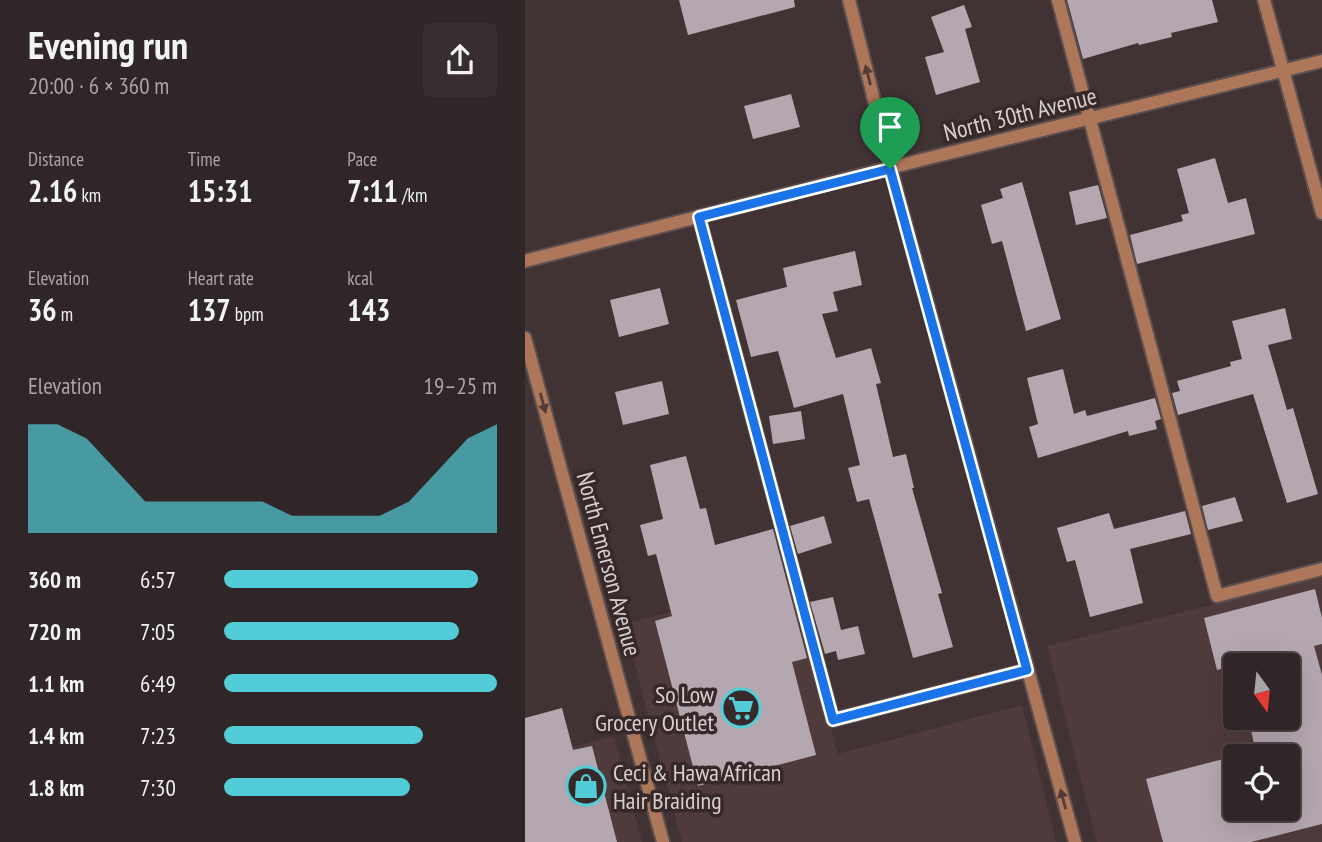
<!DOCTYPE html>
<html lang="en">
<head>
<meta charset="utf-8">
<style>
	body { margin:0; font-family:"PT Sans Narrow",sans-serif; background:#392e2f; color:#f1f3f6; height:100vh; display:flex; flex-direction:column; font-size:26px; white-space:nowrap }
	* { box-sizing:border-box; margin:0 }
	p { font-size:23px; color:#a8a5a7 }
	.icon { flex:none; width:38px; height:38px; fill:none; stroke:currentColor; stroke-width:2; stroke-linecap:round; stroke-linejoin:round }
	.map { position:relative; flex:1; overflow:hidden }
	.drawer { display:flex; flex-direction:column; background:#312627; width:525px }
	.drawer>* { flex:none }
	.needle { width:46px; rotate:165deg }
	.tools { position:absolute; left:698px; top:653px; display:grid; gap:14px }
	.tools a { display:grid; place-items:center; width:77px; height:77px; border-radius:7px; background:#312627; box-shadow:0 7px 28px #0002,0 0 0 2px #4c4344; font-size:35px }
	.pin { position:absolute; display:grid; place-items:center; width:60px; height:60px; color:#fff; margin:-72px -30px; border-radius:50% 50% 50% 0; rotate:-45deg; box-shadow:0 0 7px #0007 }
	.pin .icon { rotate:45deg }
	.round { display:grid; place-items:center; flex:none; width:74px; height:74px; border-radius:7px; background:#392e2f }
	.head { display:flex; align-items:center; justify-content:space-between; height:119px; padding:0 28px }
	h1 { font-size:38px; font-weight:600; line-height:52px }
	.metrics { display:grid; grid-template-columns:repeat(3,1fr); gap:10px; height:119px; padding:7px 28px }
	.metrics div { display:grid; align-content:center }
	.metrics b { font-size:30px; font-weight:600 }
	.metrics small { font-size:19px; font-weight:400 }
	.metrics p { font-size:19px }
	.chart { height:196px; padding:14px 28px }
	.chart p { display:flex; justify-content:space-between }
	.chart svg { width:100%; height:126px; margin-top:7px; fill:#52ccd6; opacity:.7 }
	ul { padding:0 28px; list-style:none; font-size:23px }
	li { display:grid; grid-template-columns:112px 84px 1fr; align-items:center; height:52px }
	li i { height:18px; border-radius:9px; background:#52ccd6 }
	main { display:flex; flex:1; min-height:0 }
	.map>svg:first-child { display:block }
	.built { fill:#503b3c; fill-rule:evenodd }
	.building { fill:#b5a7b0 }
	.lines { fill:none; stroke-linecap:round; stroke-linejoin:round }
	.minor-casing { stroke:#5c4f50; stroke-width:16 }
	.minor { stroke:#ae775a; stroke-width:12 }
	.oneway { fill:#553c36 }
	.route-casing { stroke:#fff; stroke-width:14 }
	.route { stroke:#1a73e8; stroke-width:9 }
	.labels { text-anchor:middle; dominant-baseline:central; stroke-width:7; stroke-linejoin:round; paint-order:stroke }
	.street-label { font-size:24px; fill:#d8cfd0; stroke:#37292a }
	.poi-label { font-size:24px; fill:#d8cfd0; stroke:#37292a; text-anchor:end }
</style>
</head>
<body>
<main>
<section class="drawer">
<div class="head"><div><h1>Evening run</h1><p>20:00 · 6 × 360 m</p></div><a class="round"><svg class="icon" aria-label="share" viewBox="0 0 24 24"><path d="M12 15V3M7 8l5-5 5 5M5 13v7h14v-7"/></svg></a></div>
<div class="metrics">
<div><p>Distance</p><b>2.16<small> km</small></b></div>
<div><p>Time</p><b>15:31</b></div>
<div><p>Pace</p><b>7:11<small> /km</small></b></div>
</div>
<div class="metrics">
<div><p>Elevation</p><b>36<small> m</small></b></div>
<div><p>Heart rate</p><b>137<small> bpm</small></b></div>
<div><p>kcal</p><b>143</b></div>
</div>
<div class="chart"><p><span>Elevation</span>19–25 m</p>
<svg viewBox="0 0 160 44" preserveAspectRatio="none"><path d="M0 44V6L10 6L20 11L30 22L40 33L50 33L60 33L70 33L80 33L90 38L100 38L110 38L120 38L130 33L140 22L150 11L160 6V44z"/></svg>
</div>
<ul>
<li><b>360 m</b>6:57<i style="width:93%"></i></li>
<li><b>720 m</b>7:05<i style="width:86%"></i></li>
<li><b>1.1 km</b>6:49<i style="width:100%"></i></li>
<li><b>1.4 km</b>7:23<i style="width:73%"></i></li>
<li><b>1.8 km</b>7:30<i style="width:68%"></i></li>
</ul>
</section>
<div class="map">
<svg width="797" height="842" viewBox="0 0 797 842">
	<rect width="100%" height="100%" fill="#413334"/>
	<path class="built" d="M797 577V842H572L522 646ZM710 665H763V718H710ZM710 756H763V808H710Z
		M267 580 313 754 497 705 531 842H157L99 624Z
		M89 736 117 842H0V760Z"/>
	<path class="building" d="M154 0H269L270 7 163 35Z
		M542 0H687L693 22 646 33 647 37 614 45 613 43 558 59Z
		M439 5 447 27 440 29 455 82 411 95 400 57 419 52 406 17Z
		M266 94 275 127 228 139 219 106Z
		M690 158 703 203 721 198 730 234 612 264 605 235 658 221 656 215 664 213 652 169Z
		M497 182 536 319 501 331 477 241 467 244 456 205 478 198 475 189Z
		M573 185 582 218 551 225 544 192Z
		M330 251 337 285 308 292 313 311 297 314 311 358 346 348 356 383 351 384 368 457 381 454 389 488H387L417 593 413 594 428 647 388 658 344 499 332 502 323 468 335 465 318 394 269 408 253 351 226 357 211 300 262 287 258 268Z
		M135 288 144 324 94 337 85 300Z
		M760 308 767 339 743 345 762 410 768 408 793 494 762 503 728 394 653 415 647 393 655 391 652 381 706 366 705 362 717 359 707 321Z
		M538 369 549 414 560 410 562 416 630 398 636 419 630 421 632 429 604 436 603 431 513 458 504 427 513 424 502 378Z
		M137 381 144 414 98 425 90 392Z
		M276 411 280 439 248 444 244 416Z
		M161 456 175 509 181 508 190 545 248 529 282 658 267 662 291 755 173 786 130 621 147 616 131 554 123 556 115 525 138 519 125 465Z
		M710 497 718 521 683 530 677 506Z
		M660 511 666 534 605 549 618 603 565 617 550 560 542 562 532 528 584 513 589 529Z
		M299 516 307 543 273 554 265 526Z
		M790 589 797 618V644L789 646 797 675V824L726 842H638L621 779 710 756V808H763V756H732L723 718H763V665H710L692 670 679 618Z
		M308 597 316 630 333 626 340 654 313 660 311 651 300 654 285 602Z
		M37 708 48 750 67 746 92 842H0V718Z"/>
	<g class="lines">
		<g class="minor-casing">
			<path id="minor" d="M324 0 374 200 550 842
				M533 0 692 596 797 569
				M739 0 797 213
				M174 217 308 720 502 670
				M0 261 400 159 797 61
				M0 338 138 842"/>
		</g>
		<use href="#minor" class="minor"/>
	</g>
	<defs><path id="oneway-solid" d="M-6-.8H1V-3.2L6.5 0L1 3.2V.8H-6Z" transform="scale(1.75)"/></defs>
	<g class="oneway">
		<use href="#oneway-solid" transform="translate(343 75) rotate(-104)"/>
		<use href="#oneway-solid" transform="translate(18 403) rotate(75)"/>
		<use href="#oneway-solid" transform="translate(538 799) rotate(-105)"/>
	</g>
	<g class="lines">
		<g class="route-casing">
			<path id="route" d="M365 169 502 670 308 720 174 217Z"/>
		</g>
		<use href="#route" class="route"/>
	</g>
	<defs>
		<g id="supermarket-ring" transform="scale(2.0125)"><circle r="9.5" fill="#37292a" stroke="#52ccd6" stroke-width="1.5"/><path d="M-6-5.5h2.5l.6 2H6L4.5 2H-2.5L-4.4-4H-6ZM-1.5 3.2a1.3 1.3 0 1 0 .1 0ZM3 3.2a1.3 1.3 0 1 0 .1 0Z" fill="#52ccd6"/></g>
		<g id="shop-ring" transform="scale(2.0125)"><circle r="9.5" fill="#37292a" stroke="#52ccd6" stroke-width="1.5"/><path d="M-5-2.5h2.3a2.7 3.5 0 0 1 5.4 0H5L5.5 6h-11ZM-1.5-2.5h3a1.5 2.3 0 0 0-3 0Z" fill="#52ccd6"/></g>
	</defs>
	<g fill-rule="evenodd">
		<use href="#supermarket-ring" x="216" y="708"/>
		<use href="#shop-ring" x="61" y="786"/>
	</g>
	<g class="labels">
		<g class="street-label">
			<text transform="translate(495 114) rotate(-14)">North 30th Avenue</text>
			<text transform="translate(84 564) rotate(75)">North Emerson Avenue</text>
		</g>
		<g class="poi-label">
			<text x="189" y="694">So Low<tspan x="189" dy="28">Grocery Outlet</tspan></text>
			<text x="88" y="772" text-anchor="start">Ceci &amp; Hawa African<tspan x="88" dy="28">Hair Braiding</tspan></text>
		</g>
	</g>
</svg>
<div class="tools">
<a><svg class="needle" viewBox="-14 -14 28 28"><path d="M0-13l5 13h-10z" fill="#e53935"/><path d="M0 13l5-13h-10z" fill="#a8a5a7"/></svg></a>
<a><svg class="icon" aria-label="locate" viewBox="0 0 24 24"><circle cx="12" cy="12" r="6"/><path d="M12 2v4M12 18v4M2 12h4M18 12h4"/></svg></a>
</div>
<div class="pin" style="left:365px;top:169px;background:#1e9e55"><svg class="icon" aria-label="arrive" viewBox="0 0 24 24"><path d="M6 21V4h12l-3 4 3 4H6"/></svg></div>
</div>
</main>
</body>
</html>
